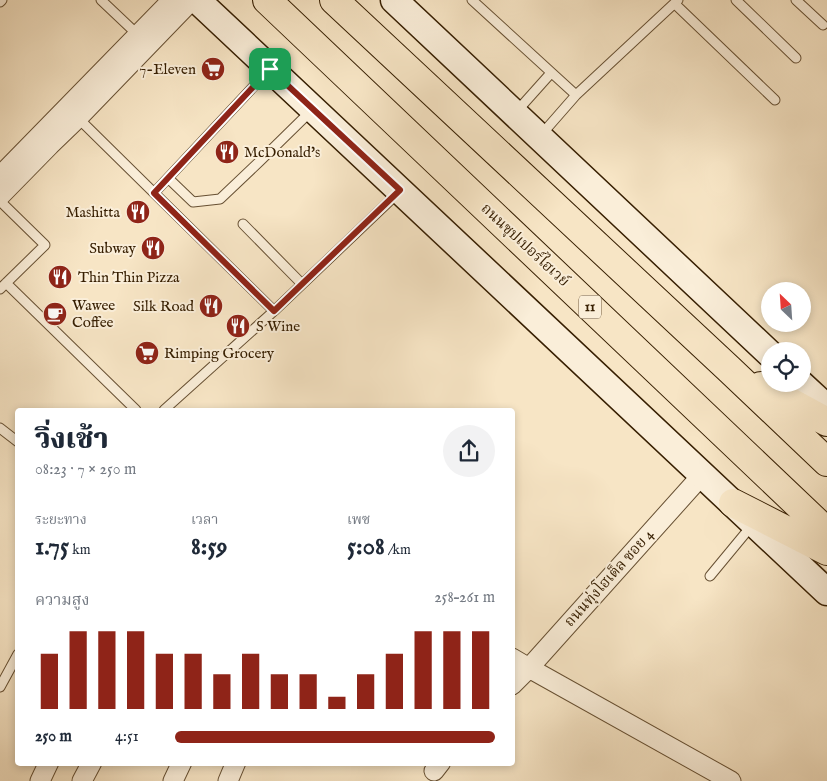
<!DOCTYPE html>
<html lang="th">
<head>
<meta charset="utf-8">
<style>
	body { margin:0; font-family:"IM FELL English","Noto Serif Thai",serif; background:#f2f2f3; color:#1f2937; height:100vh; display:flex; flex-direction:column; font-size:19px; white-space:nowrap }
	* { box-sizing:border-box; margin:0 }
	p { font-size:16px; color:#747a83 }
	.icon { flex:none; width:28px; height:28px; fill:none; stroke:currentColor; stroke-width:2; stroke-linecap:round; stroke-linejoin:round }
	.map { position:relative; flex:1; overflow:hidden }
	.side { position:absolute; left:15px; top:408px; width:500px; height:358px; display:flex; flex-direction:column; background:#fff; border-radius:5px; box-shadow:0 2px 8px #0003 }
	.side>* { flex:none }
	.needle { width:32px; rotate:335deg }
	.tools { position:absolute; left:761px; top:282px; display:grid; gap:10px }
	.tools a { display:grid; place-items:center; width:50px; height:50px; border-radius:50%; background:#fff; box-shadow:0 2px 8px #0003; font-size:25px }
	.pin { position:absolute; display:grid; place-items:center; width:42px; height:42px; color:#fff; margin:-21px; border-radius:10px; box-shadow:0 2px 8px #0006 }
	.round { display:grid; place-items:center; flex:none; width:52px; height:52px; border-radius:26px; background:#f2f2f3 }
	.summary { display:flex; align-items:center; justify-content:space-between; height:85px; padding:0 20px }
	h1 { font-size:28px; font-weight:800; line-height:38px }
	.figures { display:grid; grid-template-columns:repeat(3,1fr); gap:8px; height:85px; padding:5px 20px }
	.figures div { display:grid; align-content:center }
	.figures b { font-size:25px; font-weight:800 }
	.figures small { font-size:14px; font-weight:400 }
	.figures p { font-size:14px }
	.chart { height:140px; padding:10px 20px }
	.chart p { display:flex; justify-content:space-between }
	.chart svg { width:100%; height:90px; margin-top:5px; stroke:#8f2418; stroke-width:6 }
	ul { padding:0 20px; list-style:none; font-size:16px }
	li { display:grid; grid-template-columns:80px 60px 1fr; align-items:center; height:38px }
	li i { height:12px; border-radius:6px; background:#8f2418 }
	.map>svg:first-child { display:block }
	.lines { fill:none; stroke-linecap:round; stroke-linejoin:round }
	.service-casing { stroke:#675033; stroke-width:11 }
	.minor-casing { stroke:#675033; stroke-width:21 }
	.secondary-casing { stroke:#371f02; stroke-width:29 }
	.trunk-casing { stroke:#371f02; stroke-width:30 }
	.service { stroke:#faeed9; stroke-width:9 }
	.minor { stroke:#faeed9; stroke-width:19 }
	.secondary { stroke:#faeed9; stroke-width:26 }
	.trunk { stroke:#f7e5c5; stroke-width:28 }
	.route-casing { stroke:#fff; stroke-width:10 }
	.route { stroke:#8f2418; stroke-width:6 }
	.labels { text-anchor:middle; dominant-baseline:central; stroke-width:4; stroke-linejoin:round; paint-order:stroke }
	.shield { fill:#faeed9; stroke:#725d42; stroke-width:1 }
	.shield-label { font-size:14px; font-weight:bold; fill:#371f02 }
	.poi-label { font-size:15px; fill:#371f02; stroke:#faeed9; text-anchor:start }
	.street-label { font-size:15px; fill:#371f02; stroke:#faeed9 }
</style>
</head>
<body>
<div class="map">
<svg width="827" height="781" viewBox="0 0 827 781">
	<rect width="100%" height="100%" fill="#f7e5c5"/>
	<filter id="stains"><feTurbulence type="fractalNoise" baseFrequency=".004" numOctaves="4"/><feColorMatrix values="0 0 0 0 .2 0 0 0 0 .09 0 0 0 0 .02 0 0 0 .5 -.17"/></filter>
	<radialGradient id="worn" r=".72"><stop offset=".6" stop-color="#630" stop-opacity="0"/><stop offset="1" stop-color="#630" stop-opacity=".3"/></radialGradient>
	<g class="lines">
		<g class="service-casing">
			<path id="service" d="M101 0 138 35
				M472 0 576 95
				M736 0 796 58
				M796 0 823 25
				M0 2 2 0
				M675 4 775 100
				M517 111 551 73
				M78 118 274 311
				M541 135 576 95 678 0
				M168 178 193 202 220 199 260 161 311 111
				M154 193 269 70
				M0 201 45 245 0 289
				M243 224 302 284
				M6 283 136 410
				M164 410 274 311 399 192
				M0 428 18 442
				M710 576 753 524
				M0 687 18 654"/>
		</g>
		<g class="minor-casing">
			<path id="minor" d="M0 176 172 0
				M0 196 50 145 78 118 192 0
				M512 658 529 668 702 475
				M512 685 529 668 731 781
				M434 771 441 762
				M40 781 49 762
				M82 781 92 762
				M173 781 182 762
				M228 781 236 762"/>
		</g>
		<g class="secondary-casing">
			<path id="secondary" d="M197 0 827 592
				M394 0 770 354
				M801 384 827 408"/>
		</g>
		<g class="trunk-casing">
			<path id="trunk" d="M267 0 827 532
				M334 0 729 369 827 462
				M761 386 827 422
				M733 503 827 551"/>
		</g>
		<use href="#service" class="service"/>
		<use href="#minor" class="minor"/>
		<use href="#secondary" class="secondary"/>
		<use href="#trunk" class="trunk"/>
	</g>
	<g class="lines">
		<g class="route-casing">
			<path id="route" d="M270 69 400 190 274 311 154 193Z"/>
		</g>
		<use href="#route" class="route"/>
	</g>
	<defs>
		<g id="supermarket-disc" transform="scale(1.25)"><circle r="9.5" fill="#8f2418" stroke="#faeed9"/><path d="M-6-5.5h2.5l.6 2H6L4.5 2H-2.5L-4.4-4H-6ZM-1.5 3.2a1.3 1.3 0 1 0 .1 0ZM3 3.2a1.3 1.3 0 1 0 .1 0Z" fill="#fff"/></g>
		<g id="restaurant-disc" transform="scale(1.25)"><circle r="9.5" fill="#8f2418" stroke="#faeed9"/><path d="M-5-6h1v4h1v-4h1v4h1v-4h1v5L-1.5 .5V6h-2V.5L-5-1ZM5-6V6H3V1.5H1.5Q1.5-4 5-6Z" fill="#fff"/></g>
		<g id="cafe-disc" transform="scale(1.25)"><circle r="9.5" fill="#8f2418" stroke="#faeed9"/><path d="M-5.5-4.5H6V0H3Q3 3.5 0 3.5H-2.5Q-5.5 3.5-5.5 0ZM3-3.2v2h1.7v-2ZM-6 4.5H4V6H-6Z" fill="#fff"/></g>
	</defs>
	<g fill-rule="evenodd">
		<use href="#supermarket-disc" x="213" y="69"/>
		<use href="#restaurant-disc" x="227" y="152"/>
		<use href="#restaurant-disc" x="138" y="212"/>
		<use href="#restaurant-disc" x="153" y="248"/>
		<use href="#restaurant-disc" x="60" y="277"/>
		<use href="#restaurant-disc" x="211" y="306"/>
		<use href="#cafe-disc" x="55" y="314"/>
		<use href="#restaurant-disc" x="238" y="326"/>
		<use href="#supermarket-disc" x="147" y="353"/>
	</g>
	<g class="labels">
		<rect class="shield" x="579" y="295.5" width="22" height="23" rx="4"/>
		<g class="shield-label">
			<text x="590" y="307">11</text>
		</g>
		<g class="poi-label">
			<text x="196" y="69" text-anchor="end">7-Eleven</text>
			<text x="244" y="152">McDonald's</text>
			<text x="120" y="212" text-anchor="end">Mashitta</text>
			<text x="136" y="248" text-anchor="end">Subway</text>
			<text x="78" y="277">Thin Thin Pizza</text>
			<text x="72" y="305">Wawee<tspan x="72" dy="17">Coffee</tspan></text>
			<text x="194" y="306" text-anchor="end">Silk Road</text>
			<text x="256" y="326">S Wine</text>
			<text x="164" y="353">Rimping Grocery</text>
		</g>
		<g class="street-label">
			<text transform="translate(525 245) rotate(43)">ถนนซุปเปอร์ไฮเวย์</text>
			<text transform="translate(609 578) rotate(-48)">ถนนทุ่งโฮเต็ล ซอย 4</text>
		</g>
	</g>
	<rect width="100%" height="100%" filter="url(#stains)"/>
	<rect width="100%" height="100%" fill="url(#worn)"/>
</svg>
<div class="tools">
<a><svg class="needle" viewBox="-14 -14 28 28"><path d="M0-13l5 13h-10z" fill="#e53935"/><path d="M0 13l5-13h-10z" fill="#747a83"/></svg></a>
<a><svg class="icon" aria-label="locate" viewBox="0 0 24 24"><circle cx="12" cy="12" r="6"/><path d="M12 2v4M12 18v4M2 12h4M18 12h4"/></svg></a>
</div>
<div class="pin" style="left:270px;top:69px;background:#1e9e55"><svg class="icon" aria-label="arrive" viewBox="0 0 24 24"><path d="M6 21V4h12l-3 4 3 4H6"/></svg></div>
<section class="side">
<div class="summary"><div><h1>วิ่งเช้า</h1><p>08:23 · 7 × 250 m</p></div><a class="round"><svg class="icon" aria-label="share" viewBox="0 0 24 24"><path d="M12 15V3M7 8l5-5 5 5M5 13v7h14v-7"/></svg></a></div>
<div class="figures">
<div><p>ระยะทาง</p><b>1.75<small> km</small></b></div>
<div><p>เวลา</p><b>8:59</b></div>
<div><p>เพซ</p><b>5:08<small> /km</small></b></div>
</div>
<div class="chart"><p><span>ความสูง</span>258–261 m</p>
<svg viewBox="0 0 160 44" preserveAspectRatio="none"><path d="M5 44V17M15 44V6M25 44V6M35 44V6M45 44V17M55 44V17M65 44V27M75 44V17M85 44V27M95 44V27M105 44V38M115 44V27M125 44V17M135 44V6M145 44V6M155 44V6"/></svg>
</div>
<ul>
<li><b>250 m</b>4:51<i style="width:100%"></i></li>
</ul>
</section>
</div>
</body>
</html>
